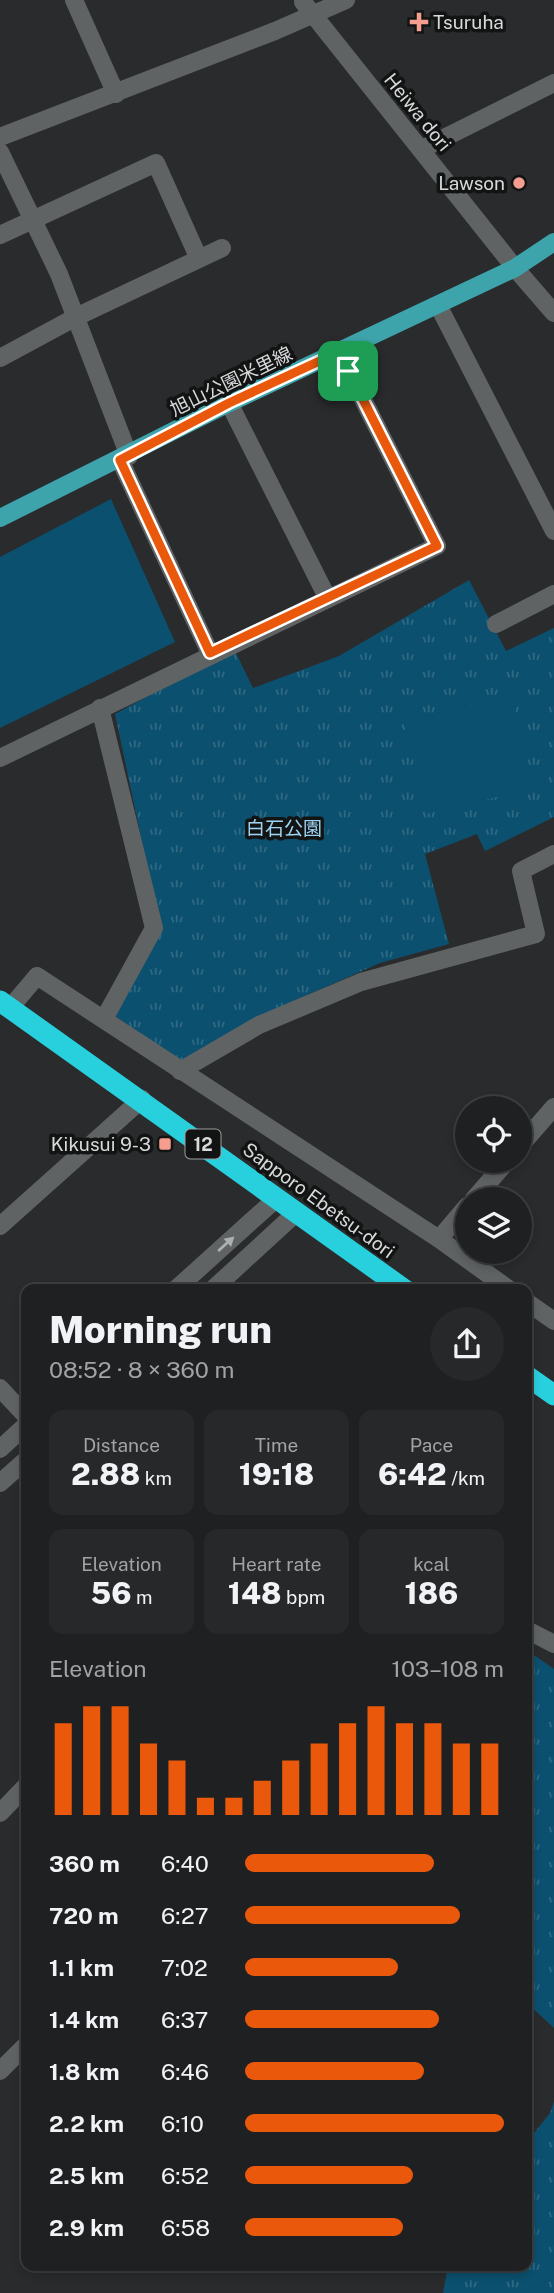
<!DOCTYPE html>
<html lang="en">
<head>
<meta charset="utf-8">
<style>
	body { margin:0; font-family:"Public Sans","Noto Sans JP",sans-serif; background:#27282a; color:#f1f3f6; height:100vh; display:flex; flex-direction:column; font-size:26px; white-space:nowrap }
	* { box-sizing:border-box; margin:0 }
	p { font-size:23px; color:#a1a3a5 }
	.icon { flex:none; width:38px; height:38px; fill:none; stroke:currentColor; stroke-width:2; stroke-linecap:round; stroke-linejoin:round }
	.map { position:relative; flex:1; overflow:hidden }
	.panel { position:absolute; left:21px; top:1284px; width:511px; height:987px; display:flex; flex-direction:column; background:#1f2022; border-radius:14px; box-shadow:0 4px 10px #0003,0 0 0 2px #3c3e40 }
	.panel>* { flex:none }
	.controls { position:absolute; left:455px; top:1096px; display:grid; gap:14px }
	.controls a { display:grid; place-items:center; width:77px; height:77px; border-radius:50%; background:#1f2022; box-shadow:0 4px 10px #0003,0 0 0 2px #3c3e40; font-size:35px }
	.pin { position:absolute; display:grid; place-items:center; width:60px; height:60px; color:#fff; margin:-30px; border-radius:14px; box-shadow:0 4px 10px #0006 }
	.round { display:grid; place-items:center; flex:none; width:74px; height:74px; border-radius:37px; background:#27282a }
	.head { display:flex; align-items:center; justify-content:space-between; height:119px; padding:0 28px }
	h1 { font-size:38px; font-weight:800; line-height:52px }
	.stats { display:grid; grid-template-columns:repeat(3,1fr); gap:10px; height:119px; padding:7px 28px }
	.stats div { display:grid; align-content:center; border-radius:14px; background:#27282a; text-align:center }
	.stats b { font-size:30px; font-weight:800 }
	.stats small { font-size:19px; font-weight:400 }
	.stats p { font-size:19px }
	.chart { height:196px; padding:14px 28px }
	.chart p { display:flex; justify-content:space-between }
	.chart svg { width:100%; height:126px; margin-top:7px; stroke:#ea580c; stroke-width:6 }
	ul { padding:0 28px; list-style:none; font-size:23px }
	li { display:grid; grid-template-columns:112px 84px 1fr; align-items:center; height:52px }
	li i { height:18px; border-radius:9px; background:#ea580c }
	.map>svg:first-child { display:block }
	.park { fill:url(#park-tufts) }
	.garden { fill:#0c506f }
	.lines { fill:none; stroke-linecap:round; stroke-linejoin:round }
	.minor { stroke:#606364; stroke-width:18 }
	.major { stroke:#3ea4ac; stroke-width:18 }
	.highway { stroke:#28cfdc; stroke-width:21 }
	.oneway { fill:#adb0b1 }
	.route-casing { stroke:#fff; stroke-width:14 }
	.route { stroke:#ea580c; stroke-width:9 }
	.poi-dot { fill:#f59d8f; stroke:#121414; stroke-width:2.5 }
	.labels { text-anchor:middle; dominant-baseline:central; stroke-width:7; stroke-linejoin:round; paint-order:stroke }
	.shield { fill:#121414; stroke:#9c9e9f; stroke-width:2 }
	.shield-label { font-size:18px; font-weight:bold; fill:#d7d9da }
	.poi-label { font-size:19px; fill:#d7d9da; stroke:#121414; text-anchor:end }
	.street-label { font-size:19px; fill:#d7d9da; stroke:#121414 }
	.park-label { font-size:19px; fill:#9ed3f3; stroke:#121414 }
</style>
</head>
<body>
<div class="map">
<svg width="554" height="2293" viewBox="0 0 554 2293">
	<defs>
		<pattern id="park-tufts" width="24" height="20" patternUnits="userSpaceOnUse" patternTransform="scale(1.75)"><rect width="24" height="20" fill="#0c506f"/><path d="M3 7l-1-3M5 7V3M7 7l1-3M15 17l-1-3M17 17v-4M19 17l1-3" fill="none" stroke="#2f6983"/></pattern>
	</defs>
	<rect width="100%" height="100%" fill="#292b2d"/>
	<path class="park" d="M469 580 506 651 554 628V817L485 851 477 834 425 854 449 944 380 963 296 1000 180 1062 115 1016 161 932 115 714 234 649 253 688 339 656Z
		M534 1655 554 1669V2028L527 2003V1656Z
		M554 2101V2293H443L448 2266H527V2142L550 2113Z"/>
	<path class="garden" d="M111 499 175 642 0 728V557Z
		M512 696 534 788 426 814 404 721Z"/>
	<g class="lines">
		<path class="minor" d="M74 0 116 94
			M303 2 515 268 554 313
			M0 137 275 31 346 0
			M422 149 554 83
			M0 152 59 274 129 456
			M0 235 156 163 199 259
			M438 305 554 531
			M0 358 76 317 222 248
			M229 403 327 597
			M120 460 210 653
			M496 624 554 594
			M100 708 154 928 104 1019
			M0 758 437 546 339 352
			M10 1008 37 976 439 1239 510 1290
			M180 1071 259 1025 361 982 536 934 521 871 554 854
			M520 1146 554 1107
			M474 1199 508 1160
			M0 1226 142 1099
			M439 1239 467 1206
			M175 1290 277 1198
			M212 1290 297 1212
			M527 1302 554 1321
			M0 1388 26 1416
			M0 1449 26 1425
			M0 1483 26 1460
			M527 1630 554 1644
			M0 1813 26 1786
			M0 2071 26 2045"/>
		<path class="major" d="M0 518 229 403 515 268 554 242"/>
		<path class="highway" d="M0 1001 405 1290
			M527 1376 554 1395"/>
	</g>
	<defs><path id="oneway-solid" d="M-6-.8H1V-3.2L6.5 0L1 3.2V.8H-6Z" transform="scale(1.75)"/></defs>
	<use class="oneway" href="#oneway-solid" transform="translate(226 1244) rotate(-42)"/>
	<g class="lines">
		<g class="route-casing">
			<path id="route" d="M339 352 437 546 210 653 120 460 229 403Z"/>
		</g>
		<use href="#route" class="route"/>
	</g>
	<g class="poi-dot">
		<path d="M415.5 11.5h7v7h7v7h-7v7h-7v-7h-7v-7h7z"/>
		<circle cx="519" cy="183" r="7"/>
		<rect x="158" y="1137" width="14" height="14" rx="3.5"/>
	</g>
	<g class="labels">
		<rect class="shield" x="185.5" y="1129.5" width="35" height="29" rx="5"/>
		<g class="shield-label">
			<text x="203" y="1144">12</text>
		</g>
		<g class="poi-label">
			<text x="433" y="22" text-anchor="start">Tsuruha</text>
			<text x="505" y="183">Lawson</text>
			<text x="151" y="1144">Kikusui 9-3</text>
		</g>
		<g class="street-label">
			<text transform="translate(418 112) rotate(51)">Heiwa dori</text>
			<text transform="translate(231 381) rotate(-26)">旭山公園米里線</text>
			<text transform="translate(319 1200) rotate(36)">Sapporo Ebetsu-dori</text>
		</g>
		<g class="park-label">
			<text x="284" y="828">白石公園</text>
		</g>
	</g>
</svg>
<div class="controls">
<a><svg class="icon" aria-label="locate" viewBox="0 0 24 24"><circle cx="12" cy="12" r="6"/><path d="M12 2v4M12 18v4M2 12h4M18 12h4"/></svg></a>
<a><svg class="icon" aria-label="layers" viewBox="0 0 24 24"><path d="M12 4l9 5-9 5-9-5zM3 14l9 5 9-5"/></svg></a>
</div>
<div class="pin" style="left:348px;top:371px;background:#1e9e55"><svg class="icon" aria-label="arrive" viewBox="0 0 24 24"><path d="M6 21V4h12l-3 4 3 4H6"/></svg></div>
<section class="panel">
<div class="head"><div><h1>Morning run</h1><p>08:52 · 8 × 360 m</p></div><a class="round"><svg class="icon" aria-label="share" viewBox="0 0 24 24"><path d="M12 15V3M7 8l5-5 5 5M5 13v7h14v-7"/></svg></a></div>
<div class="stats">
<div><p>Distance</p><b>2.88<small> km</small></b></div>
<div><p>Time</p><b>19:18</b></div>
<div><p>Pace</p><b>6:42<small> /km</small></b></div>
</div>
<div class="stats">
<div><p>Elevation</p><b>56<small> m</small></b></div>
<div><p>Heart rate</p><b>148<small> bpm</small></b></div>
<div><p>kcal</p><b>186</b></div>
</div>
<div class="chart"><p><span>Elevation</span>103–108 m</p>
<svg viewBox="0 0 160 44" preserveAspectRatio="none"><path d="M5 44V12M15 44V6M25 44V6M35 44V19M45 44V25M55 44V38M65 44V38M75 44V32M85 44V25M95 44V19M105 44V12M115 44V6M125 44V12M135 44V12M145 44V19M155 44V19"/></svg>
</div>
<ul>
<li><b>360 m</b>6:40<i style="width:73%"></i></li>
<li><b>720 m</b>6:27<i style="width:83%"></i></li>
<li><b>1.1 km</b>7:02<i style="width:59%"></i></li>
<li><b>1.4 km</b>6:37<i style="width:75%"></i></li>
<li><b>1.8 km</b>6:46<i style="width:69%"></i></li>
<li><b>2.2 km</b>6:10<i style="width:100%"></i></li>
<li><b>2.5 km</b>6:52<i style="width:65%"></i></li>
<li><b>2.9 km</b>6:58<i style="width:61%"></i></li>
</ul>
</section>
</div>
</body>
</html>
